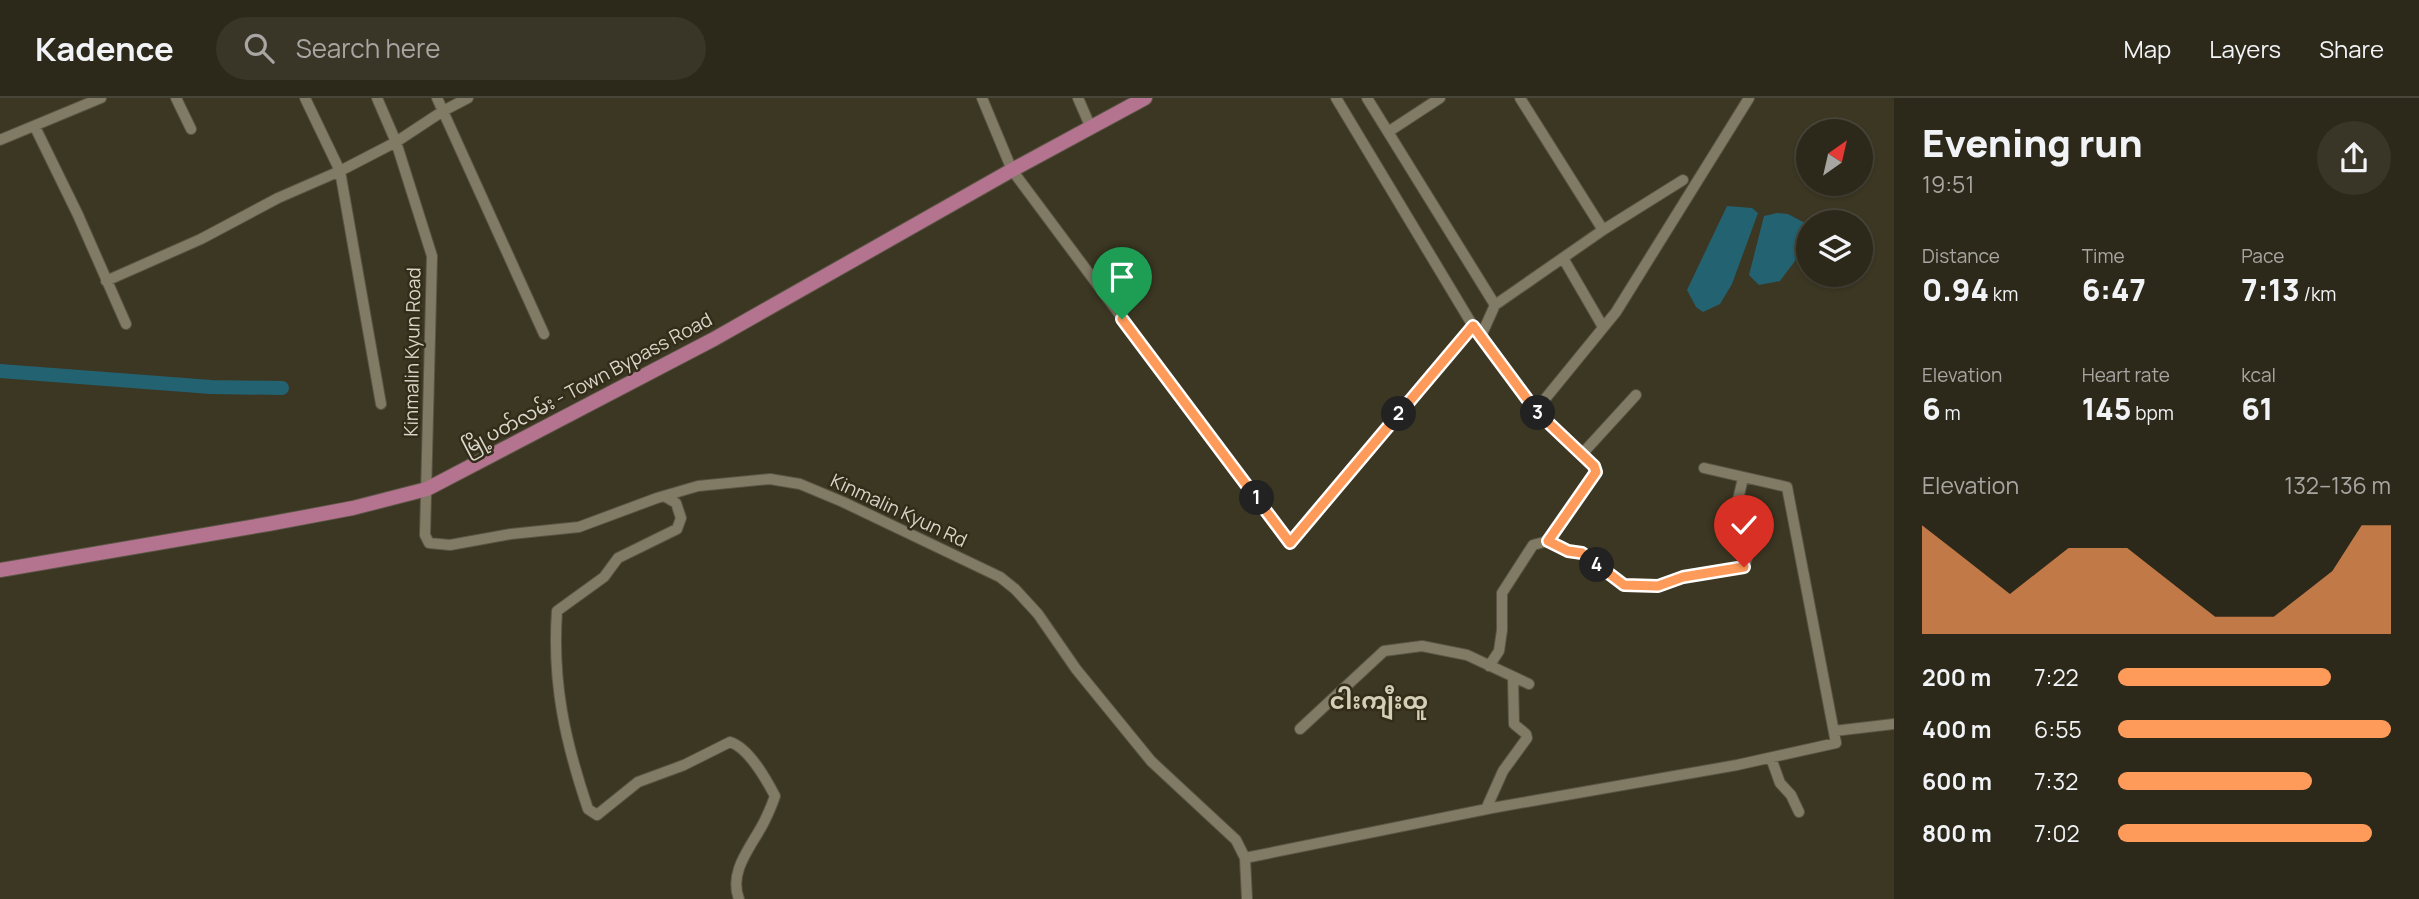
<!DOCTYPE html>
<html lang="en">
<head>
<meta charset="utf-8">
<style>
	body { margin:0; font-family:Manrope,"Noto Sans Myanmar",sans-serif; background:#393527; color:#f1f3f6; height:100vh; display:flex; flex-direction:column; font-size:26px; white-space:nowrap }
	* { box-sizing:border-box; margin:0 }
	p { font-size:23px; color:#a7a6a2 }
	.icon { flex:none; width:38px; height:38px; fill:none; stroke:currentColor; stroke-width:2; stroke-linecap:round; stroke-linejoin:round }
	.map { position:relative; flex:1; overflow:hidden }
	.sheet { display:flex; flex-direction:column; background:#2d291a; width:525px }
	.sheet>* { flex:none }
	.needle { width:46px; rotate:34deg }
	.controls { position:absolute; left:1796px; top:21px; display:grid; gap:14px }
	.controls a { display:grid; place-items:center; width:77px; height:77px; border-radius:50%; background:#2d291a; box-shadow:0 2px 5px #0004,0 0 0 2px #484539; font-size:35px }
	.pin { position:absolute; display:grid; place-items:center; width:60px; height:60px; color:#fff; margin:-72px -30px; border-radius:50% 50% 50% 0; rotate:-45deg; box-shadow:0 0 7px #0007 }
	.pin .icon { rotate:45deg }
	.km { position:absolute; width:35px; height:35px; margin:-18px; border-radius:50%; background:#222; color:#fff; font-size:19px; line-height:35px; text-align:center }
	.round { display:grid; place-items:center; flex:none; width:74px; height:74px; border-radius:37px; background:#393527 }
	.headline { display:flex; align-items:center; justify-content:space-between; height:119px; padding:0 28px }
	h1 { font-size:38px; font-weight:800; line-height:52px }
	.metrics { display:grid; grid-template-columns:repeat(3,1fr); gap:10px; height:119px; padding:7px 28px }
	.metrics div { display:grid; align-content:center }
	.metrics b { font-size:30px; font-weight:800 }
	.metrics small { font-size:19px; font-weight:400 }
	.metrics p { font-size:19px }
	.chart { height:196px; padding:14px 28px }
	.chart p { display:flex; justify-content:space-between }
	.chart svg { width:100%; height:126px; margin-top:7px; fill:#ff9b5a; opacity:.7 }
	ul { padding:0 28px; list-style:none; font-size:23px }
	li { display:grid; grid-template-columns:112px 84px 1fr; align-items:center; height:52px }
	li i { height:18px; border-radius:9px; background:#ff9b5a }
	header { display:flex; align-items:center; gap:42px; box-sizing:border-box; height:98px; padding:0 35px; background:#2d291a; border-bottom:2px solid #484539 }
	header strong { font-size:33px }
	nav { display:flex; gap:38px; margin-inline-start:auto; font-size:24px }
	.search { width:490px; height:63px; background:#393527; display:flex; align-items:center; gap:18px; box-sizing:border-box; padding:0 24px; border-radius:38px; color:#a7a6a2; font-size:26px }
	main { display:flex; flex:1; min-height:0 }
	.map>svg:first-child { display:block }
	.water { fill:#236271 }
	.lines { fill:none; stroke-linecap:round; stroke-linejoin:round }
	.river { stroke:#236271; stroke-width:14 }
	.minor-casing { stroke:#595544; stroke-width:12 }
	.major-casing { stroke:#595544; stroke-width:16 }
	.minor { stroke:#817b65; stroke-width:10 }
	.major { stroke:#b4738e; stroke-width:14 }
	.route-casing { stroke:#fff; stroke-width:14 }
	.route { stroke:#ff9b5a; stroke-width:9 }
	.labels { text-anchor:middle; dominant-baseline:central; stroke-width:5; stroke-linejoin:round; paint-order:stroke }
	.street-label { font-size:19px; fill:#d8d5c9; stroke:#322c19 }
	.quarter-label { font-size:23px; font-weight:bold; fill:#d4ceb6; stroke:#322c19 }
</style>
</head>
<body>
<header>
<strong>Kadence</strong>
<div class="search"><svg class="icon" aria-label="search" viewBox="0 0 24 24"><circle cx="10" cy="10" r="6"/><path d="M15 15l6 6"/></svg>Search here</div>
<nav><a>Map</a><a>Layers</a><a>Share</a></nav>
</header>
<main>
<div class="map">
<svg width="1894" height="801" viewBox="0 0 1894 801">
	<rect width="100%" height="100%" fill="#3c3723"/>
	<path class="water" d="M1727 108 1752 110 1758 115 1732 186 1720 206 1703 214 1696 209 1687 192Z
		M1777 115 1788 116 1805 125 1795 163 1780 183 1759 187 1749 177 1764 118Z"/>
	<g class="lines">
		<path class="river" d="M0 273 211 289 282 290"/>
		<g class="minor-casing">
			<path id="minor" d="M176 0 191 31
				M305 0 340 73 381 306
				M377 0 396 44 432 158 425 437 429 445 450 447 511 436 579 429 657 400 698 388 770 381 800 386 843 404 1000 479 1015 491 1038 516 1076 571 1151 663 1236 742 1245 760 1247 801
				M437 0 544 236
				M982 0 1012 72 1290 445 1473 228 1336 0
				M1078 0 1091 30
				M1367 0 1495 207
				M1520 0 1603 132
				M35 29 78 117 126 226
				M1388 34 1440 0
				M0 42 101 0
				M1563 160 1603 229
				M106 183 201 141 278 100 340 73 396 44 443 13 468 0
				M1473 228 1536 312 1616 214 1749 0
				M1481 238 1495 207 1603 132 1683 82
				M1536 312 1594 367 1596 374 1548 443
				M1582 356 1636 297
				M664 398 676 405 681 420 677 431 618 460 604 479 557 513C552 585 565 643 588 711L597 717 638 684 684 667 730 644C749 650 766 681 775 698 772 707 768 716 764 724 752 748 728 773 739 801
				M1489 568 1499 553 1502 532V495L1533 447 1548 443 1568 453 1582 455 1624 487 1658 488 1683 479 1744 469 1747 460 1731 432 1743 380
				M1300 631 1384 553 1422 548 1467 557 1529 586
				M1834 633 1894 626
				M1771 660 1780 685 1791 697 1799 714
				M1486 711 1503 673 1527 640 1526 636 1514 626 1513 580
				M1245 760 1492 710 1737 667 1836 645 1787 389 1704 370"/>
		</g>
		<g class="major-casing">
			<path id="major" d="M0 472 268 426 353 410 427 391 714 241 1012 72 1145 0"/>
		</g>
		<use href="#minor" class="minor"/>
		<use href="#major" class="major"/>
	</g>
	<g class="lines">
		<g class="route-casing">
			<path id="route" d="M1122 221 1290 445 1473 228 1536 313 1594 368 1596 374 1548 443 1568 453 1582 455 1624 487 1658 488 1683 479 1744 469"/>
		</g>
		<use href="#route" class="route"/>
	</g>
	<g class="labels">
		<g class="street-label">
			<text transform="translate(412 254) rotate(-89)">Kinmalin Kyun Road</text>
			<text transform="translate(587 285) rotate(-28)">မြို့ပတ်လမ်း - Town Bypass Road</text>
			<text transform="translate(899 412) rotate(25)">Kinmalin Kyun Rd</text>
		</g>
		<g class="quarter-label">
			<text x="1379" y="602">ငါးကျီးထူ</text>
		</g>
	</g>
</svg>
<div class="controls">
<a><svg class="needle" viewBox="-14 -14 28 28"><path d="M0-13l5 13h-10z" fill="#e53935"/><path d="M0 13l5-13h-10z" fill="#a7a6a2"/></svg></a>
<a><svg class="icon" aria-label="layers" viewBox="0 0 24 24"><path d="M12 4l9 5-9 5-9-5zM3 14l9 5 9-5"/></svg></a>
</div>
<div class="pin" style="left:1122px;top:221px;background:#1e9e55"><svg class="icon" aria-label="arrive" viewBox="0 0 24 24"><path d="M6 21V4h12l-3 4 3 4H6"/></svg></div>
<div class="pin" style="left:1744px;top:469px;background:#d93025"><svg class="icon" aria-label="check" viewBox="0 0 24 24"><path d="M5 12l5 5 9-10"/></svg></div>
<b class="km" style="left:1257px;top:400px">1</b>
<b class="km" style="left:1399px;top:316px">2</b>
<b class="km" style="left:1538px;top:315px">3</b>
<b class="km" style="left:1597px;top:467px">4</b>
</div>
<section class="sheet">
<div class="headline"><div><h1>Evening run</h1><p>19:51</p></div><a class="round"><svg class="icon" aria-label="share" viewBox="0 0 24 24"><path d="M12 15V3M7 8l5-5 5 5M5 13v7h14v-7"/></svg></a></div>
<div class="metrics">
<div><p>Distance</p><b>0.94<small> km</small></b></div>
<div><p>Time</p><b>6:47</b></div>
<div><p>Pace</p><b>7:13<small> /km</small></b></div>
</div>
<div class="metrics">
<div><p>Elevation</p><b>6<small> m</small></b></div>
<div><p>Heart rate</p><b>145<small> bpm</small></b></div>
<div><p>kcal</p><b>61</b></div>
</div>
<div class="chart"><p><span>Elevation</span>132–136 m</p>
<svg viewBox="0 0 160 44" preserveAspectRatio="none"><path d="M0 44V6L10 14L20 22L30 30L40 22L50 14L60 14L70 14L80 22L90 30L100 38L110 38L120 38L130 30L140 22L150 6L160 6V44z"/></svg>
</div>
<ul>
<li><b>200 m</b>7:22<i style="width:78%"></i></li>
<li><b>400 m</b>6:55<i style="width:100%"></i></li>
<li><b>600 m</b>7:32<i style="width:71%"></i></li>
<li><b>800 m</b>7:02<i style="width:93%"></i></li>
</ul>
</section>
</main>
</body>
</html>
